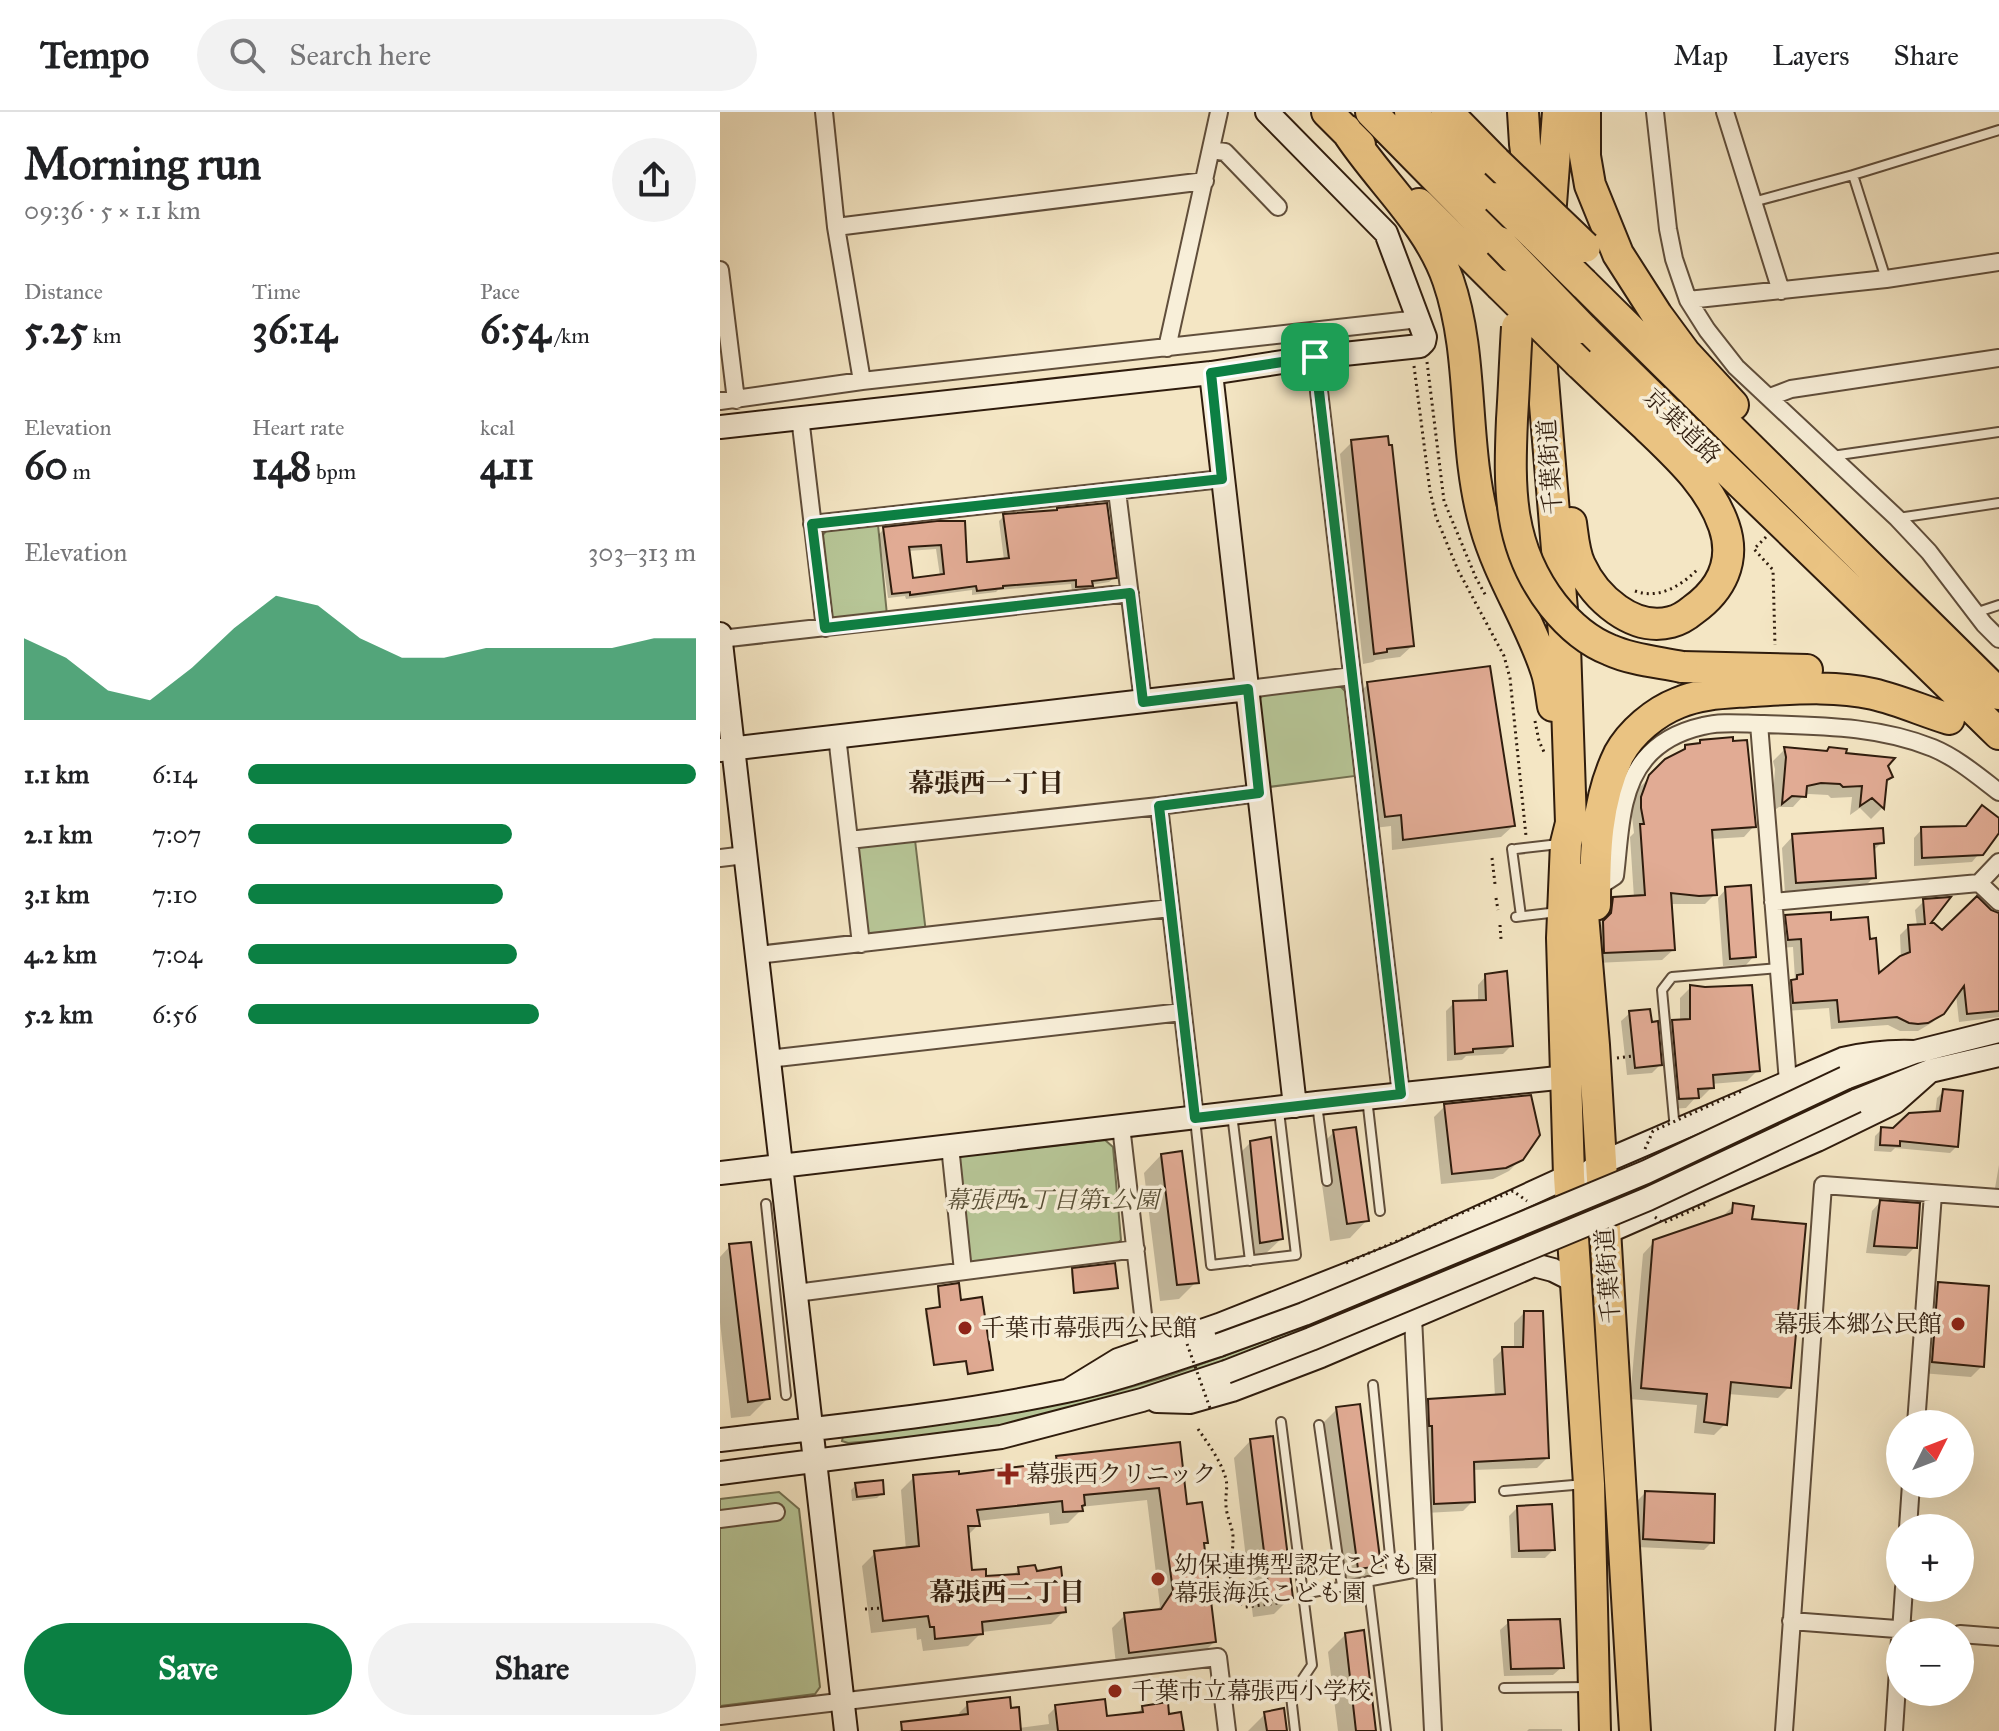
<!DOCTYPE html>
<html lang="en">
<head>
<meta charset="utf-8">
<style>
	body { margin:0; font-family:"IM FELL Great Primer","Noto Serif JP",serif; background:#f2f2f2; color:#202124; height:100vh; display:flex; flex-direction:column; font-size:30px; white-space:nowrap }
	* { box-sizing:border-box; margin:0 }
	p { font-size:26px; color:#757577 }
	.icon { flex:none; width:44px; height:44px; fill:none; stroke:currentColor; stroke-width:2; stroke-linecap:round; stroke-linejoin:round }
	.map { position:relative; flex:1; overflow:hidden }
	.panel { display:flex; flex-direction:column; background:#fff; width:720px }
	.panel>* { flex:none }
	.needle { width:52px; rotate:48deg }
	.tools { position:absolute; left:1166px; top:1298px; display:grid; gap:16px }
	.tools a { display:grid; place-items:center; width:88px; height:88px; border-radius:50%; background:#fff; box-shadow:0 8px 32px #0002; font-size:40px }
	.pin { position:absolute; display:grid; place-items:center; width:68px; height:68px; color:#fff; margin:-34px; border-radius:16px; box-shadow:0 4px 12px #0006 }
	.round { display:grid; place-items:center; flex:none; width:84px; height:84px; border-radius:42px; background:#f2f2f2 }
	.summary { display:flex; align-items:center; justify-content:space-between; height:136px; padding:0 24px }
	h1 { font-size:44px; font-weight:700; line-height:60px }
	.stats { display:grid; grid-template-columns:repeat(3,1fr); gap:12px; height:136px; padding:8px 24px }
	.stats div { display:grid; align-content:center }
	.stats b { font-size:40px; font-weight:700 }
	.stats small { font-size:22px; font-weight:400 }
	.stats p { font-size:22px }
	.chart { height:224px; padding:16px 24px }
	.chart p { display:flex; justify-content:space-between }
	.chart svg { width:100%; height:144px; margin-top:8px; fill:#0b8043; opacity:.7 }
	.primary-button { display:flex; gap:16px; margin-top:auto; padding:16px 24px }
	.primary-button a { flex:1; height:92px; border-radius:48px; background:#0b8043; color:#fff; font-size:32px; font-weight:700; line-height:92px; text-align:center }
	.primary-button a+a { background:#f2f2f2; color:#202124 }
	ul { padding:0 24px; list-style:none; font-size:26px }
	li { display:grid; grid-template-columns:128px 96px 1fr; align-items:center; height:60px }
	li i { height:20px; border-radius:10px; background:#0b8043 }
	header { display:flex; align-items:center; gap:48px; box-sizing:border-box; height:112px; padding:0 40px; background:#fff; border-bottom:2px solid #e0e0e0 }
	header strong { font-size:38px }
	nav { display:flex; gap:44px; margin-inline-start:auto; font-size:28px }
	.search { width:560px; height:72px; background:#f2f2f2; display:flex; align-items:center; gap:20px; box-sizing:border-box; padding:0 28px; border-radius:44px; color:#757577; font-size:30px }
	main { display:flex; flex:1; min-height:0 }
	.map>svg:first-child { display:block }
	.green { fill:#b7c697; stroke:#737152; stroke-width:2 }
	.shadow { fill:#0003; fill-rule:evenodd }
	.building { fill:#e1ab94; stroke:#2f1c0d; stroke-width:2; fill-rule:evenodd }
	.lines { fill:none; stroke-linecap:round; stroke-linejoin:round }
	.lane-casing { stroke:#604e3b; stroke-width:12 }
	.street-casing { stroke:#604e3b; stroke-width:20 }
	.secondary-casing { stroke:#2f1c0d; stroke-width:26 }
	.highway-casing { stroke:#2f1c0d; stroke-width:34 }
	.path { stroke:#2f1c0d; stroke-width:3; stroke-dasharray:2 4; stroke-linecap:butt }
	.lane { stroke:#f8efd9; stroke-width:8 }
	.street { stroke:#f8efd9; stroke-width:16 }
	.secondary { stroke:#f8efd9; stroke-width:22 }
	.highway { stroke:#eac382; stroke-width:30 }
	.secondary-bridge-casing { stroke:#2f1c0d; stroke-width:26; stroke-linecap:butt }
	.highway-bridge-casing { stroke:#2f1c0d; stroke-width:34; stroke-linecap:butt }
	.path-bridge { stroke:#2f1c0d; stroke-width:3; stroke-dasharray:2 4; stroke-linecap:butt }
	.secondary-bridge { stroke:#f8efd9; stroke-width:22 }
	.highway-bridge { stroke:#eac382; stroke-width:30 }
	.route-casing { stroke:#fff; stroke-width:16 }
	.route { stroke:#0b8043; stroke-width:10 }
	.poi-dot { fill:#8f2418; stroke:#f8efd9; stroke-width:3 }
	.labels { text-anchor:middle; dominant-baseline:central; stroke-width:7; stroke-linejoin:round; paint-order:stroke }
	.street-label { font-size:24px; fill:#2f1c0d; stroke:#f8efd9 }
	.park-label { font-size:24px; font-style:italic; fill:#584f36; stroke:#f8efd9 }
	.poi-label { font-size:24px; fill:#2f1c0d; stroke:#f8efd9; text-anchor:start }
	.neighbourhood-label { font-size:26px; font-weight:bold; fill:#2f1c0d; stroke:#f8efd9 }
</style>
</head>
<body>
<header>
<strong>Tempo</strong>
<div class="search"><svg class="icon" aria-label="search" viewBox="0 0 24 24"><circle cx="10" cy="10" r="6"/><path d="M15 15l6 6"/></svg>Search here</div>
<nav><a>Map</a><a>Layers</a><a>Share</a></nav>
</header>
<main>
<section class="panel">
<div class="summary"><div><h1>Morning run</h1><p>09:36 · 5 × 1.1 km</p></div><a class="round"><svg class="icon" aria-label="share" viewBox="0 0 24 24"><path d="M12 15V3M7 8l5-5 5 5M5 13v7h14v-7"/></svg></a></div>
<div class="stats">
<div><p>Distance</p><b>5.25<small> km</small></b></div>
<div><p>Time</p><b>36:14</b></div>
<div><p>Pace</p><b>6:54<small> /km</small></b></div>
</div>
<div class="stats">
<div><p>Elevation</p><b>60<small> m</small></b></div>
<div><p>Heart rate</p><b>148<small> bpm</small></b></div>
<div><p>kcal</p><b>411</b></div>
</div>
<div class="chart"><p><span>Elevation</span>303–313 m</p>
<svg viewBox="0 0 160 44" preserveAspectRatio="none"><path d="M0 44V19L10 25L20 35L30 38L40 28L50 16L60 6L70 9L80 19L90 25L100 25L110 22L120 22L130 22L140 22L150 19L160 19V44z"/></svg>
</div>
<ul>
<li><b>1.1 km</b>6:14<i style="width:100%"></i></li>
<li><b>2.1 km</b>7:07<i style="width:59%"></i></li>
<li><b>3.1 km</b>7:10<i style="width:57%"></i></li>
<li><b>4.2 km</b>7:04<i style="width:60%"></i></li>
<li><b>5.2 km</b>6:56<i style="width:65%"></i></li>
</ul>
<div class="primary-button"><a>Save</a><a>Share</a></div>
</section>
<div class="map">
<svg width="1279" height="1619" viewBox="0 0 1279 1619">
	<rect width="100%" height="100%" fill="#f4e6c4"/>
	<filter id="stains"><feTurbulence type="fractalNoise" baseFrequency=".0025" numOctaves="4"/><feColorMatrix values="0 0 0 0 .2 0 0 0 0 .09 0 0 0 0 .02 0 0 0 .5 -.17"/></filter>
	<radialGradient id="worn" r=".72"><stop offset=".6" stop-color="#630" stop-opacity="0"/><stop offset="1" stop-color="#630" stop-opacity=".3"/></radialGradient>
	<path class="green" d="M158 413 167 503 115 508 110 504 101 425 107 418Z
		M618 572 626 580 635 664 549 675 539 588 544 581Z
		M195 728 206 821 151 827 145 820 135 740 142 734Z
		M385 1028 393 1035 401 1128 394 1135 251 1150 246 1146 234 1049 240 1044Z
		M816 1116 817 1120 809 1123 808 1126 684 1181 443 1273 265 1319 128 1331 122 1329 123 1324 333 1292 390 1281 445 1265 556 1225Z
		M59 1380 79 1397 100 1575 95 1582 0 1594V1387Z"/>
	<path class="shadow" d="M632 330 692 534 680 545 656 548 653 550 643 552 620 342Z
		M284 404 395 465 389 470 371 473 366 478 352 480 351 472 278 478 276 480 252 483V478L186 487 185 484 168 486 159 422 164 417 217 411 245 451 284 448 279 409ZM216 437 220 464 191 468 188 439Z
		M648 572 793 714 781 725 672 738 671 714 654 716 637 583Z
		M981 630 1034 714 1024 725 991 727 995 782 985 792H950L953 838 942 848 875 851 873 822 881 814 883 797 894 786H914L910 725 914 721 911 697 919 676 946 649 957 643 966 634H977Z
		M1064 638 1124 643 1165 653 1162 696 1151 707 1140 696 1130 703 1132 685 1111 686 1108 683 1089 682 1084 683 1073 695H1059L1052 700 1055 657 1053 649Z
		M1279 709V718L1252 750 1194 754V726L1202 717 1245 716Z
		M1073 724 1162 730 1152 740 1154 765 1143 776 1065 782 1062 736Z
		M1006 777 1034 844 1026 853 1003 854 998 786Z
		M1204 789 1206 814 1223 821 1275 802 1279 803V905L1239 910 1236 882 1213 910 1198 919H1180L1168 913 1111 917 1109 896 1065 899 1063 878 1075 867 1073 835 1060 836 1058 813 1066 805 1109 810 1157 864 1181 846 1180 823 1188 815 1197 814 1195 798Z
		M766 864 791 934 783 942 746 944 742 948 727 949 726 899 734 891 758 890V873Z
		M971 875 1038 958 1027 969 991 972 992 975 981 986H975L966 996 949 997 942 921 953 910 960 909V886Z
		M910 901 940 953 932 961 907 963 901 909Z
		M1224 979 1237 1034 1230 1041 1175 1036 1171 1040 1154 1039 1155 1024 1162 1017 1173 1018 1215 1002 1217 986Z
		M725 994 801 1047 789 1059 773 1067 721 1072 714 1005Z
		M614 1020 647 1108 630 1126 610 1129 597 1037Z
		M530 1031 561 1127 543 1144 524 1147 513 1048Z
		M441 1043 476 1170 459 1187 440 1189 424 1061Z
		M1279 1053V1077L1275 1076Z
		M1160 1090 1195 1135 1186 1144 1146 1141 1152 1099Z
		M1014 1093 1030 1109 1069 1275 1058 1286 1008 1282 1005 1312 994 1323 974 1321 977 1293 910 1287 923 1142 934 1130 1002 1105Z
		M10 1134 47 1287 30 1304 11 1306 0 1210V1145Z
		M353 1158 396 1176 394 1178 353 1182 351 1160Z
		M1218 1172 1262 1254 1251 1265 1201 1261 1207 1183Z
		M219 1176 240 1190 271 1257 269 1259 247 1263 245 1250 213 1254 205 1201 207 1199 219 1197 217 1178Z
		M804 1201 827 1346 817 1356 752 1358 753 1389 743 1399 705 1401 699 1299 709 1289 775 1285 773 1247 783 1237H794V1211Z
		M617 1297 659 1454 642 1471 621 1473 600 1314Z
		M531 1328 571 1485 554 1502 533 1505 514 1346Z
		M459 1332 465 1394 485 1430 482 1434 494 1530 481 1543 396 1553 392 1516 405 1503 437 1499 440 1494 427 1388 360 1395 361 1398 348 1411 330 1413 329 1401 257 1409 258 1413 247 1424 251 1461 265 1467 291 1465 299 1457 344 1499 331 1512 262 1520 248 1534 203 1539 201 1527 197 1528 196 1516 151 1521 142 1454 155 1441 186 1438 181 1378 194 1365 237 1364 330 1353 337 1346Z
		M136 1373 162 1381 157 1386 132 1389 131 1378Z
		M925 1381 992 1430 984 1438 916 1435 917 1389Z
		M797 1396 833 1438 825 1446H791L789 1404Z
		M789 1510 842 1555 833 1563 784 1564 780 1518Z
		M626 1522 654 1619H618L608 1540Z
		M248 1592 289 1598 299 1616 329 1612 328 1603 336 1595 385 1606 416 1603 423 1595 447 1604 462 1619H179L187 1611 240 1605 239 1601Z
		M545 1602 565 1619H528Z
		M809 1617H842V1619H807Z"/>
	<path class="building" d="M668 324 669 333H672L694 534 667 537V540L654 542 631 328Z
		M387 391 397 466 372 469 373 474 356 475V468L283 474V476L257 479 256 474 190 483V480L172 482 163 415 217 409H245L247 450H250L289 446 283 402 337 398V396ZM221 433 224 462 193 466 189 435Z
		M770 554 795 714 683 728 681 703 665 705 647 570Z
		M1013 625V629L1027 628 1036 715 992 718 997 783 979 784 951 781 955 838 884 841 883 809 891 801 893 785 925 783 920 712H924L921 696V685L929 663 945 647 965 637V633L980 631V628Z
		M1064 635 1107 639 1109 635 1127 637 1126 641 1175 646 1168 654 1173 665 1167 668 1164 697 1152 686 1140 694 1142 674 1123 675 1120 672 1101 671 1087 674 1086 685 1072 684 1062 692 1066 645Z
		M1262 693 1279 706V721L1263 743 1202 746 1201 715 1246 714Z
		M1163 716 1164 731 1154 732 1156 766 1076 771 1072 722Z
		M1031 773 1036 845 1010 847 1005 775Z
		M1257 784 1271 798 1279 801V899L1247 902 1244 874 1224 902 1208 911 1198 912 1189 911 1177 905 1119 910 1117 888 1073 891 1071 868 1077 867V863L1083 862 1081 827 1068 828 1065 803 1111 800V808L1148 805 1150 827 1156 826 1159 861 1180 844 1190 840 1188 813 1205 812 1203 787 1231 785 1211 811H1214L1222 818Z
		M787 859 793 934 753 937V940L735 942 733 889 766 888 765 862Z
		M970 873 985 875 1032 873 1040 959 993 963 994 976 978 977 979 986 959 987 952 908 970 907Z
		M930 897 932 910 938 909 942 953 915 956 909 899Z
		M1223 977 1243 979 1238 1035 1180 1029V1034L1160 1033 1161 1015 1173 1016 1189 1001 1220 999Z
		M811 983 820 1023 803 1048 786 1056 732 1062 724 992Z
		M636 1015 649 1109 627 1112 613 1018Z
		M551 1025 563 1127 540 1131 530 1029Z
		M462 1039 479 1171 457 1173 441 1042Z
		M1160 1088 1200 1091 1197 1136 1154 1134Z
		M1013 1091 1034 1094 1032 1107 1086 1112 1071 1276 1011 1270 1007 1313 984 1310 987 1282 921 1276 933 1128 1012 1101Z
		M31 1130 50 1287 28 1290 9 1132Z
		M395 1151 398 1176 354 1181 352 1156Z
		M1218 1170 1269 1174 1264 1255 1212 1250Z
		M239 1171 241 1188 262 1185 273 1258 248 1262 246 1249 214 1253 206 1197 220 1195 218 1174Z
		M804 1199H823L829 1346 754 1350 755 1390 714 1392 712 1314H709L708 1287 785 1282 782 1235H803Z
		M640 1292 661 1454 638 1457 616 1295Z
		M553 1324 573 1486 550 1488 530 1327Z
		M460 1330 467 1392 482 1390 488 1431H484L496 1530 409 1541 404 1501 441 1497 453 1479 439 1376 364 1383 365 1393 362 1394 363 1399 343 1400 342 1389 257 1398 260 1414H248L252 1458 266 1457V1464L299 1462 298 1455 315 1453 317 1459 341 1455 346 1500 262 1510 263 1522 215 1527 214 1515H210L208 1504 163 1509 154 1439 199 1434 193 1363 239 1359V1362L337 1350 336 1344Z
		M163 1368 164 1382 137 1385 135 1371Z
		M925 1379 995 1382 994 1431 923 1427Z
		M832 1392 835 1438 799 1439 797 1394Z
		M840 1507 844 1556 791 1557 788 1508Z
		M644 1518 656 1619H636L625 1521Z
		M290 1585 291 1596 299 1595 301 1619H182L181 1610 248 1602 247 1590Z
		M385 1587 387 1604 423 1600 422 1594 448 1590 449 1602 461 1600 464 1619H338L335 1593Z
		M564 1596 567 1619H547L544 1600Z"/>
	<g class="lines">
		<g class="lane-casing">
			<path id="lane" d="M1133 63 1166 167
				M1033 90 1133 63 1279 18
				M1112 344 1279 320
				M1178 406 1279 391
				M1255 501 1279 493
				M792 737 801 804
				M796 737 839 732
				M796 805 838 800
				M647 986 660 1099
				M597 992 607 1069
				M512 1002 530 1149
				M475 1007 491 1153 576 1143 559 999
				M955 1018 942 878 952 865 1059 856
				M46 1092 66 1283
				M653 1273 672 1464
				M561 1310 583 1482 704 1459
				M599 1313 622 1474
				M784 1379 865 1372
				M648 1469 666 1619
				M784 1576 868 1575
				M575 1619 571 1584 592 1553 583 1482"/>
		</g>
		<g class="street-casing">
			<path id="street" d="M104 0 116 115 142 269
				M935 0 948 117 954 147 968 188 987 218 1016 255 1177 406 1209 440 1264 512 1279 527
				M1005 0 1061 179
				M491 38 505 40 558 95
				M116 115 485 69
				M0 158 16 288
				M968 188 1166 167 1279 150
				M447 236 499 0
				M595 245 681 982
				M1050 285 1071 277 1279 246
				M0 289 142 269 699 207
				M80 305 105 516
				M397 379 423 590
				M92 412 502 367
				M0 527 410 481
				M528 577 632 564
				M1039 612 1068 970
				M117 624 141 832
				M439 694 475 1006
				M129 728 439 694 539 681
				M0 746 25 743
				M1259 771 1279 790
				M875 777 895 764C900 725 899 678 925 647 939 630 961 619 983 614 1002 609 1024 612 1044 612 1101 614 1159 614 1213 636 1237 646 1258 664 1279 680
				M1053 790 1259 771 1279 750
				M37 843 450 796
				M48 947 462 900
				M401 1014 427 1237
				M230 1034 243 1159
				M76 1181 416 1137
				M693 1205 713 1619
				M1196 1312 1213 1082
				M0 1407 56 1400
				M1188 1416 1191 1372
				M1071 1509 1216 1520
				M1181 1520 1184 1476
				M1240 1522 1279 1525
				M0 1604 498 1545 507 1619
				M1064 1619 1103 1073 1279 1086
				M1174 1619 1180 1527"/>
		</g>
		<g class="secondary-casing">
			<path id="secondary" d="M491 261 575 994
				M0 315 491 261 595 245 700 234 704 230 705 225 666 121 547 0
				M0 522 126 1619
				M0 638 528 577
				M1125 966 1195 940 1279 919
				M1136 989 1210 959 1279 943
				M0 1061 597 991 847 965
				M853 1094 868 1061 881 1051 1123 947C1148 941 1170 939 1195 940
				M885 1121 1097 1028 1175 990 1210 959
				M349 1278 398 1248 499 1213 679 1142 849 1064
				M437 1289 470 1290 512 1278 601 1244 814 1153 833 1158 857 1170
				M0 1328C116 1314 232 1303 346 1279 398 1268 449 1249 499 1233
				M0 1361 281 1325 422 1288 506 1260"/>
		</g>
		<g class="highway-casing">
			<path id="highway" d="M607 0 640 33
				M651 0 779 130
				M690 0 777 86
				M727 0 776 50
				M803 0 805 32 815 104 821 244 845 534 851 711 846 731 842 826 849 1064 869 1372 875 1619
				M865 0V44L870 73 898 142 937 203 965 241 1013 293
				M626 18C658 68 708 110 728 168 755 246 742 333 765 413 779 464 810 509 826 558 830 569 831 582 833 594
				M699 92 780 173
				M829 118 838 0
				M863 171 1279 582
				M862 216C1000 353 1141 486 1279 622
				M851 411C853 425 854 441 860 453 875 486 913 520 951 510 959 508 967 503 973 498 1001 478 1016 449 1004 414 990 373 956 343 926 314 903 293 881 272 859 251
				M962 555 1087 558
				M860 767 874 933 915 1619
				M875 793C875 742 876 689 899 642 911 620 935 600 958 591 981 581 1006 581 1031 579 1071 577 1114 573 1153 582 1179 588 1203 599 1229 607"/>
		</g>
		<path class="path" d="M707 250 724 389 756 466 766 484
			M694 254 710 379 716 405 738 458 784 544 790 566 806 724
			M1046 425 1034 437 1053 458 1055 533
			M915 479C940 488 962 473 979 456
			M815 609 819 629 824 640
			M772 746 775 772
			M776 786 778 798
			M780 813 781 827
			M897 946 913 944
			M478 1317C489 1333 501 1349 506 1367 508 1376 505 1384 506 1393 506 1403 512 1413 513 1424 514 1448 501 1478 525 1495L573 1489
			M145 1497 162 1496"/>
		<use href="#lane" class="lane"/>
		<use href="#street" class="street"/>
		<use href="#secondary" class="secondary"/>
		<use href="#highway" class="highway"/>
		<g class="secondary-bridge-casing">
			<path id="secondary-bridge" d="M499 1233 584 1202 926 1060 1125 966
				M506 1260 591 1227 928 1087 1136 989"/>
		</g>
		<g class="highway-bridge-casing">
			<path id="highway-bridge" d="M776 50 865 135
				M777 86 863 171
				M779 130 862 216
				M780 173 859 251
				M797 215C795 246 794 277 792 307 789 377 788 435 833 493 849 513 867 529 890 538 912 548 938 550 962 555"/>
		</g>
		<path class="path-bridge" d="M925 1037 933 1019 1024 978
			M935 1105 943 1111 989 1091
			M626 1151 793 1079 807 1089
			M461 1215 491 1299"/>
		<use href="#secondary-bridge" class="secondary-bridge"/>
		<use href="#highway-bridge" class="highway-bridge"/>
	</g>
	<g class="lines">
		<g class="route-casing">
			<path id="route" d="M595 245 681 982 475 1006 439 694 539 681 528 577 423 590 410 481 105 516 92 412 502 367 491 261Z"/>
		</g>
		<use href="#route" class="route"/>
	</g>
	<g class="poi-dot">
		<circle cx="1238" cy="1212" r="8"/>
		<circle cx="245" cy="1216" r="8"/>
		<path d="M284 1350h8v8h8v8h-8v8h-8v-8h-8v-8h8z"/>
		<circle cx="438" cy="1467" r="8"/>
		<circle cx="395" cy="1579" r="8"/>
	</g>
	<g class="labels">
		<g class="street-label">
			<text transform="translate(962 314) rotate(44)">京葉道路</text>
			<text transform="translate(830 355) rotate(-94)">千葉街道</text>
			<text transform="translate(888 1164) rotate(-94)">千葉街道</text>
		</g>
		<g class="park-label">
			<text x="332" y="1088">幕張西2丁目第1公園</text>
		</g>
		<g class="poi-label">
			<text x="1222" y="1212" text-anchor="end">幕張本郷公民館</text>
			<text x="261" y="1216">千葉市幕張西公民館</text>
			<text x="306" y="1362">幕張西クリニック</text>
			<text x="454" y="1453">幼保連携型認定こども園<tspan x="454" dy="28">幕張海浜こども園</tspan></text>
			<text x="411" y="1579">千葉市立幕張西小学校</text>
		</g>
		<g class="neighbourhood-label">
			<text x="266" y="671">幕張西一丁目</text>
			<text x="287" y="1480">幕張西二丁目</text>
		</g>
	</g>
	<rect width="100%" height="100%" filter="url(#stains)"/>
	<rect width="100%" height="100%" fill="url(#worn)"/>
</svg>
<div class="tools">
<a><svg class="needle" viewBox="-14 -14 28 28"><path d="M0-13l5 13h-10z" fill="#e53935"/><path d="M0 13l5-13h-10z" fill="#757577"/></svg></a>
<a>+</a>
<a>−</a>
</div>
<div class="pin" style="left:595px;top:245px;background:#1e9e55"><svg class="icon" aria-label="arrive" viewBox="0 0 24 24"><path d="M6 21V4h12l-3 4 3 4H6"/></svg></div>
</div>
</main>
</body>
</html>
